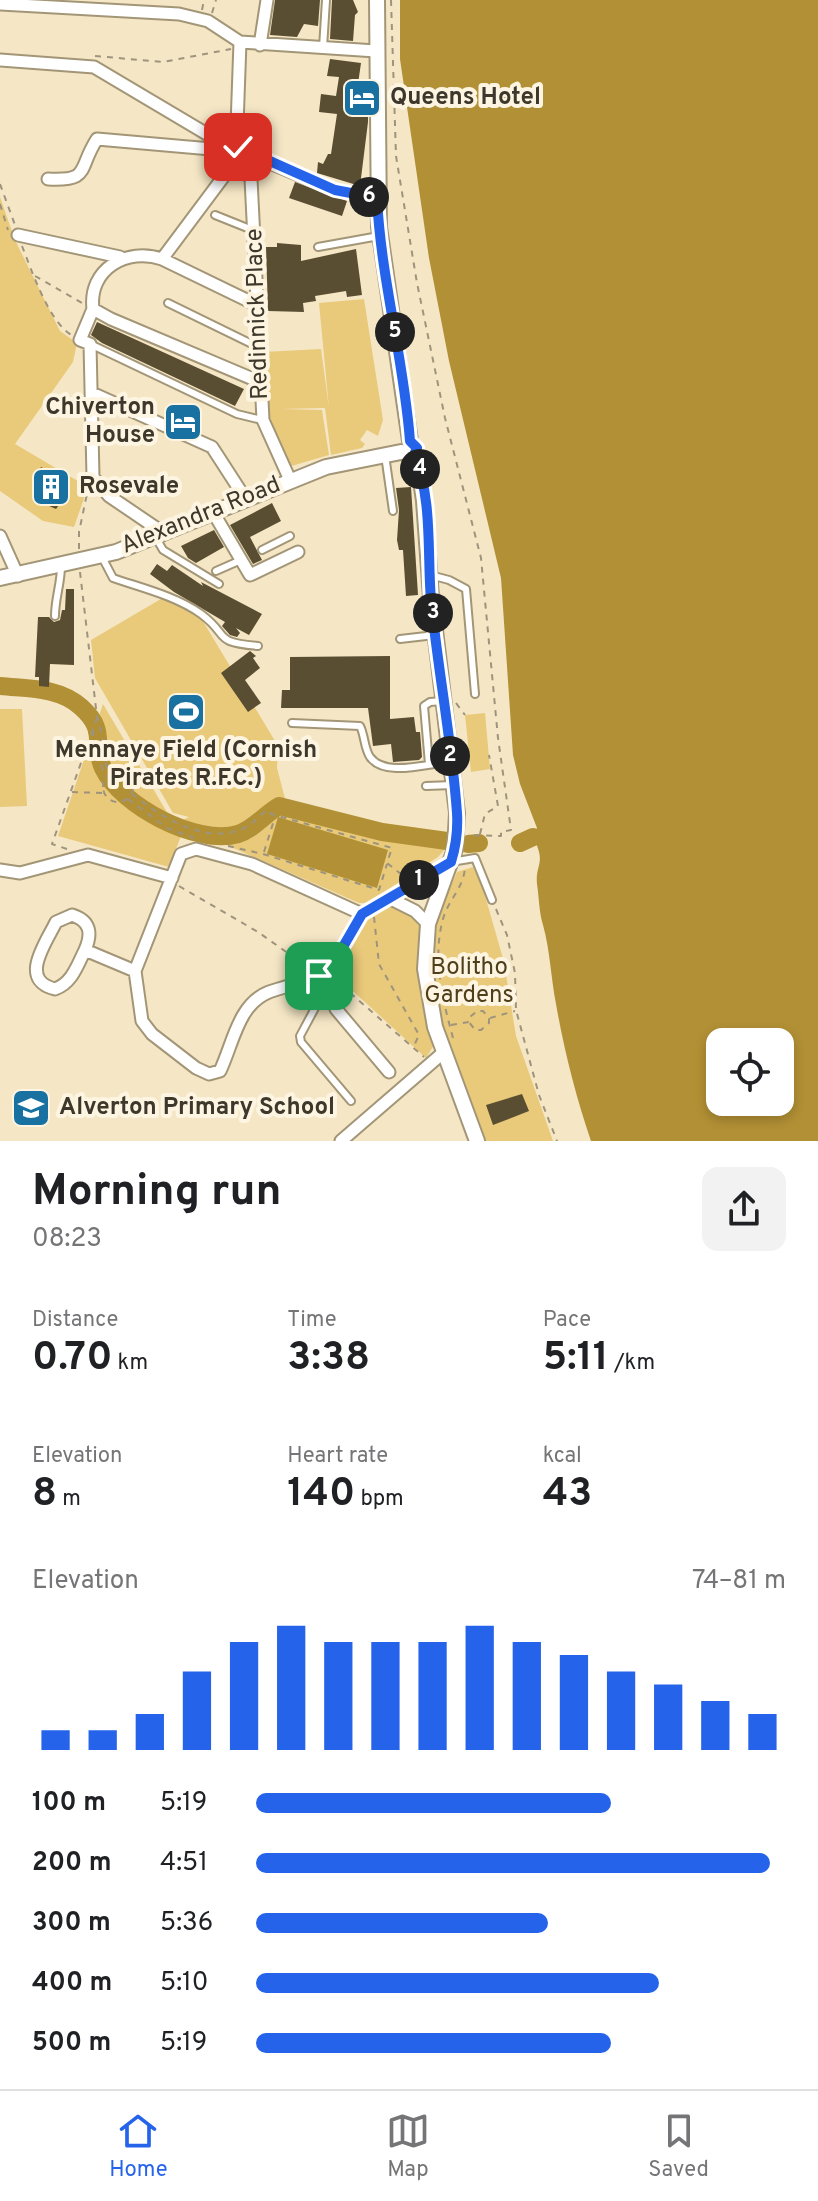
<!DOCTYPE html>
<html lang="en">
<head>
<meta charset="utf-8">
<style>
	body { margin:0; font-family:Overpass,sans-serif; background:#f2f2f2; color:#202124; height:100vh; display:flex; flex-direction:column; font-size:30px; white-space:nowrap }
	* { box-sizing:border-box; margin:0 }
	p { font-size:26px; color:#757577 }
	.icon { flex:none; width:44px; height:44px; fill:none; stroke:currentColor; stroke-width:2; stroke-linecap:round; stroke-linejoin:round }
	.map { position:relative; height:1141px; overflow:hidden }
	.sheet { display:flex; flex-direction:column; background:#fff; flex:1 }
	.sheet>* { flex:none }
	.controls { position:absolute; left:706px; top:1028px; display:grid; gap:16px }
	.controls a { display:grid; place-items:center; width:88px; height:88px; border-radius:16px; background:#fff; box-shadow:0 4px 12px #0003; font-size:40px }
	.pin { position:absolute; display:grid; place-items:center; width:68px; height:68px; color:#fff; margin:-34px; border-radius:16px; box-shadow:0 4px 12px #0006 }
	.km { position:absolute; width:40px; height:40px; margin:-20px; border-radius:50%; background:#222; color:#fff; font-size:22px; line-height:40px; text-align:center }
	.round { display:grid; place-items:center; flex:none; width:84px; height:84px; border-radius:16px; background:#f2f2f2 }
	.summary { display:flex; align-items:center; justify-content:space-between; height:136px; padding:0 32px }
	h1 { font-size:44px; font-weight:700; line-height:60px }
	.metrics { display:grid; grid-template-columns:repeat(3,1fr); gap:12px; height:136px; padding:8px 32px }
	.metrics div { display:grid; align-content:center }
	.metrics b { font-size:40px; font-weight:700 }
	.metrics small { font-size:22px; font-weight:400 }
	.metrics p { font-size:22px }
	.chart { height:224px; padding:16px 32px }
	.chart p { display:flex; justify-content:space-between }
	.chart svg { width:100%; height:144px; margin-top:8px; stroke:#2563eb; stroke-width:6 }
	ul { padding:0 32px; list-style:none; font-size:26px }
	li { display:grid; grid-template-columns:128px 96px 1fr; align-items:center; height:60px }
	li i { height:20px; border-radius:10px; background:#2563eb }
	.dock { display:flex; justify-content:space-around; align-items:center; height:112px; border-top:2px solid #e0e0e0; background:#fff; font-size:22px; color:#757577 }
	.dock a { display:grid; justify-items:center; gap:4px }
	.dock .current { color:#2563eb }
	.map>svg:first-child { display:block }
	.green { fill:#e9c97a }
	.water { fill:#b29035; fill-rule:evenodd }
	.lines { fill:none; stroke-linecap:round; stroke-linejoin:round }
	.river { stroke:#b29035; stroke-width:18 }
	.building { fill:#5a4e32 }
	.service-casing { stroke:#a39677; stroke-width:10 }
	.minor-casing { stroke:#a39677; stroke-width:15 }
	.tertiary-casing { stroke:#a39677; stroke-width:18 }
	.path { stroke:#9e947d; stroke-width:2; stroke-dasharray:6 6; stroke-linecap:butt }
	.service { stroke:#fff; stroke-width:6 }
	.minor { stroke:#fff; stroke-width:11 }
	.tertiary { stroke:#fff; stroke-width:14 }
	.route-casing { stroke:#fff; stroke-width:16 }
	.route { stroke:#2563eb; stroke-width:10 }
	.labels { text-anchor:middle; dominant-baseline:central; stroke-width:8; stroke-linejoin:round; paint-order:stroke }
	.poi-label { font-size:24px; font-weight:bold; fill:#3d382b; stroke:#fdf5e1; text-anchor:start }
	.street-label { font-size:24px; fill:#3d382b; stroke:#fdf5e1 }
	.park-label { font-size:24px; fill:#4e3f1a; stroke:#fdf5e1 }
</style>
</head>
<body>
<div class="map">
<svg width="818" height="1141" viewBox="0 0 818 1141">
	<rect width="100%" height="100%" fill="#f5e7c6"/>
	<path class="green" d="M0 197 15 240 60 331 77 343 73 362 15 444 88 487 74 527 43 521 0 491Z
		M364 299 383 420 378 436 367 430 360 440 365 444 362 448 331 455 325 408 280 409 322 410 329 455 288 467C265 433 267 392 263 352L321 349 329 408 319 303Z
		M166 596 198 613 278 746 277 768 288 810 382 834 430 843 445 849 438 857 367 903H359L176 823 189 817 173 813 95 678 91 640Z
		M103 704 181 836 169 867 58 836Z
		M0 709H22L27 806 0 807Z
		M485 713 490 769 471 772 465 715Z
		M473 867 482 885 504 962 516 1036 553 1141H484C459 1075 419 1001 434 929 437 910 450 890 457 872Z
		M389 906 413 916 422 930 423 1010 434 1045 426 1058 343 982C334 960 355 934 365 915Z"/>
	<path class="water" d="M400 0H818V1141H591C576 1097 564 1050 556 1004 551 978 550 950 543 925 539 912 539 897 537 884 535 863 547 864 533 837L537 828 520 784 513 755 501 578 449 361 429 258 400 59ZM780 1042V1102H720V1042Z
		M278 817 388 850 377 888 267 854Z"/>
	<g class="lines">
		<path class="river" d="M0 686C28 689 59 687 81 707 108 731 92 744 103 768 121 806 197 846 238 834 254 829 265 814 279 806L382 832 447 841
			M520 843 533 837
			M468 844 479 843"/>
	</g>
	<path class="building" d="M275 0H320L318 26 304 24 297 37 270 35Z
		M332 0H353L358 12 355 15 353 41 330 39Z
		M330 59 361 63 358 84 368 85V122L360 186 317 173 318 162 323 164 328 154H331L337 114 319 112 321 94 336 96 339 77 327 76Z
		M295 182 347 201 342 216 289 198Z
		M277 243 301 245V261L356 249 362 295 347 297 346 291 315 296 316 301 303 303 304 312 268 311 266 247H277Z
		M97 322 244 389 235 406 102 343 91 335Z
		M41 467 60 477 55 483 69 490 64 497 67 503 59 505 56 509 47 505 45 485 35 478Z
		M411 487 418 595 406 596 403 550H399L397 540 399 510 396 488Z
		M272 503 281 521 250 537 262 560 253 564 230 525Z
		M214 530 224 547 196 563 188 558 181 546Z
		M157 564 167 571 172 565 203 586 201 582 262 614 249 635 236 628 240 633 237 637 230 635 222 626 225 622 174 592 150 574Z
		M66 589H74V665L50 664 49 687 39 686V677H35L38 617H49L54 622 60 620 62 610H65Z
		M250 651 256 656 253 658 260 668 245 680 261 703 248 712 221 673Z
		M390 656V719L414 717 416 732H420L422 757 419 760 393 762 391 744 373 746 368 708H281L282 690H290V657Z
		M522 1094 529 1111 493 1125 486 1105Z"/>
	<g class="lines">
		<g class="service-casing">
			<path id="service" d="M323 48 326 0
				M215 215 255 231
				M318 247 379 236
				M168 303 258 347
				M90 344 237 414 262 420
				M385 455 393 511
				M156 538 163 550 219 584
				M262 550 290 536
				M102 557 113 578C142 588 176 596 201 614 231 636 211 642 258 646
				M216 571 241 560
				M430 575 449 580 466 589 475 694
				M55 616C55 598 61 584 61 566
				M400 639 435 635
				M292 723 360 726C365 736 364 748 370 757 385 778 429 763 450 762
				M429 764 424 706 430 702 443 701
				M426 786 453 785
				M451 862 475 858 492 900
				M330 980 300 1036 301 1042 351 1101"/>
		</g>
		<g class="minor-casing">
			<path id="minor" d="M0 4 179 14 208 21 240 42 376 51
				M240 42 236 154V160L251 179 263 420 290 480
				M260 45 267 0
				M0 60 94 67 222 143 335 190 377 198
				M236 160 162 259C127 247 88 269 93 309L111 319 260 382
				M48 179C91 181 77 170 97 139L211 149 222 143
				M18 235 120 257
				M162 259 257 305
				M93 309 80 340 90 344 93 477 109 496 165 534
				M92 393 212 447 245 498
				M213 512 250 575 298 552
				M0 536 18 576
				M196 849 252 864 362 914 329 971C310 981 289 985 269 992 238 1004 233 1044 220 1071L209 1074 196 1068 152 1034 142 1021 135 971 181 854Z
				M0 870 20 873 88 855 172 878
				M391 899 415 911 428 924
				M362 914 451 862
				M85 950C77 966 72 983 55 989 18 980 46 943 56 922L72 915C91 921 92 934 85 950L135 971
				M329 971 336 1009 389 1072
				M341 1141 444 1052"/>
		</g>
		<g class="tertiary-casing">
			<path id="tertiary" d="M377 0 379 227 410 441
				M414 455 419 467 424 501 431 597 457 813 455 849 428 924 425 969 435 1027 477 1141
				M0 578 116 552 326 467 401 452"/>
		</g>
		<path class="path" d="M391 0 396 156 417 283 445 418 481 558 498 738 511 830 501 832V836L468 835
			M202 10 204 0
			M212 13 216 0
			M95 56 163 62 231 49
			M0 184 15 225
			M0 204 8 230
			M22 246C32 271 49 323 73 336
			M35 276 82 303
			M79 549V532L88 489
			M80 572 97 717C105 736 100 755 110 774
			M456 703 465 715
			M93 730 94 747 106 777
			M103 787a15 15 0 1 1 30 0a15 15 0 1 1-30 0Z
			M72 792 102 793
			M132 794C160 816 204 845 242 829 252 825 259 816 267 810L271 814 392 848 387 863 406 878
			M128 799 167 828 194 838
			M480 834 485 814 498 806 489 755
			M228 846 263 854 379 890 387 864
			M67 849 52 844 97 718
			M264 852 275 817
			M179 886 258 932 309 968
			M496 909 507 935 515 973 516 1010 539 1095 557 1141
			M374 917 379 964 419 1035 413 1048
			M341 985 424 1057
			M490 1018 515 1011
			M451 1025 469 1022 470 1017 477 1011H483L489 1018V1023L481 1030H475L469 1022
			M453 1038C443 1001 432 958 443 919 448 900 464 888 465 867"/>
		<use href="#service" class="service"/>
		<use href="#minor" class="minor"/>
		<use href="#tertiary" class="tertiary"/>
	</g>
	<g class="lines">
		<g class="route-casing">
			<path id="route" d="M238 147 335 190 377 198C381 280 404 359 410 441L417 448 414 455C433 498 427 554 431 600 438 671 452 742 457 813 458 830 456 846 451 862L362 914 329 971 319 976"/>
		</g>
		<use href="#route" class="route"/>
	</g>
	<defs>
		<g id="hotel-square" transform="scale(2)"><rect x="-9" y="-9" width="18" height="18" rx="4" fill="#1871a0" stroke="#fdf5e1"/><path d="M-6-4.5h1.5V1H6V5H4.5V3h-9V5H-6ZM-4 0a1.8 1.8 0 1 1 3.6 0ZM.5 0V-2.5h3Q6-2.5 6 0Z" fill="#fff"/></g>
		<g id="building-square" transform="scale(2)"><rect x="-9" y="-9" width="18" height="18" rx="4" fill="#1871a0" stroke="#fdf5e1"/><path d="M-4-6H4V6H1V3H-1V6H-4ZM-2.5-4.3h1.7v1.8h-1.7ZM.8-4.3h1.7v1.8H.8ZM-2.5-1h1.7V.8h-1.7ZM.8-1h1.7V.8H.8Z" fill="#fff"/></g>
		<g id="stadium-square" transform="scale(2)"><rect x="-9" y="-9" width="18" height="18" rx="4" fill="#1871a0" stroke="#fdf5e1"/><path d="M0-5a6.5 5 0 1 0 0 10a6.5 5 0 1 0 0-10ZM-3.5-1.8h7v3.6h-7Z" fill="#fff"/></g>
		<g id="school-square" transform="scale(2)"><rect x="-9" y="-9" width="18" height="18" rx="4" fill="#1871a0" stroke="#fdf5e1"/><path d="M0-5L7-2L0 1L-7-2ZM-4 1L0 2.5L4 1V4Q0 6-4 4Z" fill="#fff"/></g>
	</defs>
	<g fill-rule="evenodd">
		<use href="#hotel-square" x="362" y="98"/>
		<use href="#hotel-square" x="183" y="422"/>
		<use href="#building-square" x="51" y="487"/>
		<use href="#stadium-square" x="186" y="712"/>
		<use href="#school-square" x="31" y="1108"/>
	</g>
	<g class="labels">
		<g class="poi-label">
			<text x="390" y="98">Queens Hotel</text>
			<text x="155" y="408" text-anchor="end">Chiverton<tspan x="155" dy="28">House</tspan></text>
			<text x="79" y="487">Rosevale</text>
			<text x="186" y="751" text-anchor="middle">Mennaye Field (Cornish<tspan x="186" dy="28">Pirates R.F.C.)</tspan></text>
			<text x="59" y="1108">Alverton Primary School</text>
		</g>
		<g class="street-label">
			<text transform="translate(258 314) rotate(-92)">Redinnick Place</text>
			<text transform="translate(201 516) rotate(-22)">Alexandra Road</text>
		</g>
		<g class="park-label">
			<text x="469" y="968">Bolitho<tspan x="469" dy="28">Gardens</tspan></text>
		</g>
	</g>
</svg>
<div class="controls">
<a><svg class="icon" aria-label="locate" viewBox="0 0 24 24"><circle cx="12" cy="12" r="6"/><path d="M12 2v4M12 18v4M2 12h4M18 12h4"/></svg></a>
</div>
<div class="pin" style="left:319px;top:976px;background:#1e9e55"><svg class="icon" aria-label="arrive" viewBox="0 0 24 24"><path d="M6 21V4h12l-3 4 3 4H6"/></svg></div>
<div class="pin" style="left:238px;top:147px;background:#d93025"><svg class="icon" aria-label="check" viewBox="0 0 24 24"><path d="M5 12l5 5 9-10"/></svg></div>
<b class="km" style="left:419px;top:880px">1</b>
<b class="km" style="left:450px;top:756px">2</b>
<b class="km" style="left:433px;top:613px">3</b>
<b class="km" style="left:420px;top:469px">4</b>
<b class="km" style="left:395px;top:332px">5</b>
<b class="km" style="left:369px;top:197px">6</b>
</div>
<section class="sheet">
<div class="summary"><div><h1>Morning run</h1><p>08:23</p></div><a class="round"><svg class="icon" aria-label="share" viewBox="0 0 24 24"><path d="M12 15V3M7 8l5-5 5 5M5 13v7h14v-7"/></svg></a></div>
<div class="metrics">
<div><p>Distance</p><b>0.70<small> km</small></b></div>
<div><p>Time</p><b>3:38</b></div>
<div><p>Pace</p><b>5:11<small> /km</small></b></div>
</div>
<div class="metrics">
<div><p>Elevation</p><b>8<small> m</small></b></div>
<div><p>Heart rate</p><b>140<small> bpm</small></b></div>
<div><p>kcal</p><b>43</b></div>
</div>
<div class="chart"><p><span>Elevation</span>74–81 m</p>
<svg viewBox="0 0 160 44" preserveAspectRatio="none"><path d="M5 44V38M15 44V38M25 44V33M35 44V20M45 44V11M55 44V6M65 44V11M75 44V11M85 44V11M95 44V6M105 44V11M115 44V15M125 44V20M135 44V24M145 44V29M155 44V33"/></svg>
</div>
<ul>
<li><b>100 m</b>5:19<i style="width:67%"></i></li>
<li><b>200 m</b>4:51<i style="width:97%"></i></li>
<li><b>300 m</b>5:36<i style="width:55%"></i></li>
<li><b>400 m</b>5:10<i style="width:76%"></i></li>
<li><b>500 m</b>5:19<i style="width:67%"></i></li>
</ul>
</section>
<nav class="dock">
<a class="current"><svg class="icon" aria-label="home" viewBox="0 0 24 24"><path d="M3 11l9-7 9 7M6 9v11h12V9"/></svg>Home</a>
<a><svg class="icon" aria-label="map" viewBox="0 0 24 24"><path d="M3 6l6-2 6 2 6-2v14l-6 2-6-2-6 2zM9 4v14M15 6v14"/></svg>Map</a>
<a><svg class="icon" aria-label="saved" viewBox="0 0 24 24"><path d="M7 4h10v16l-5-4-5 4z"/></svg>Saved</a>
</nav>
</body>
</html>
